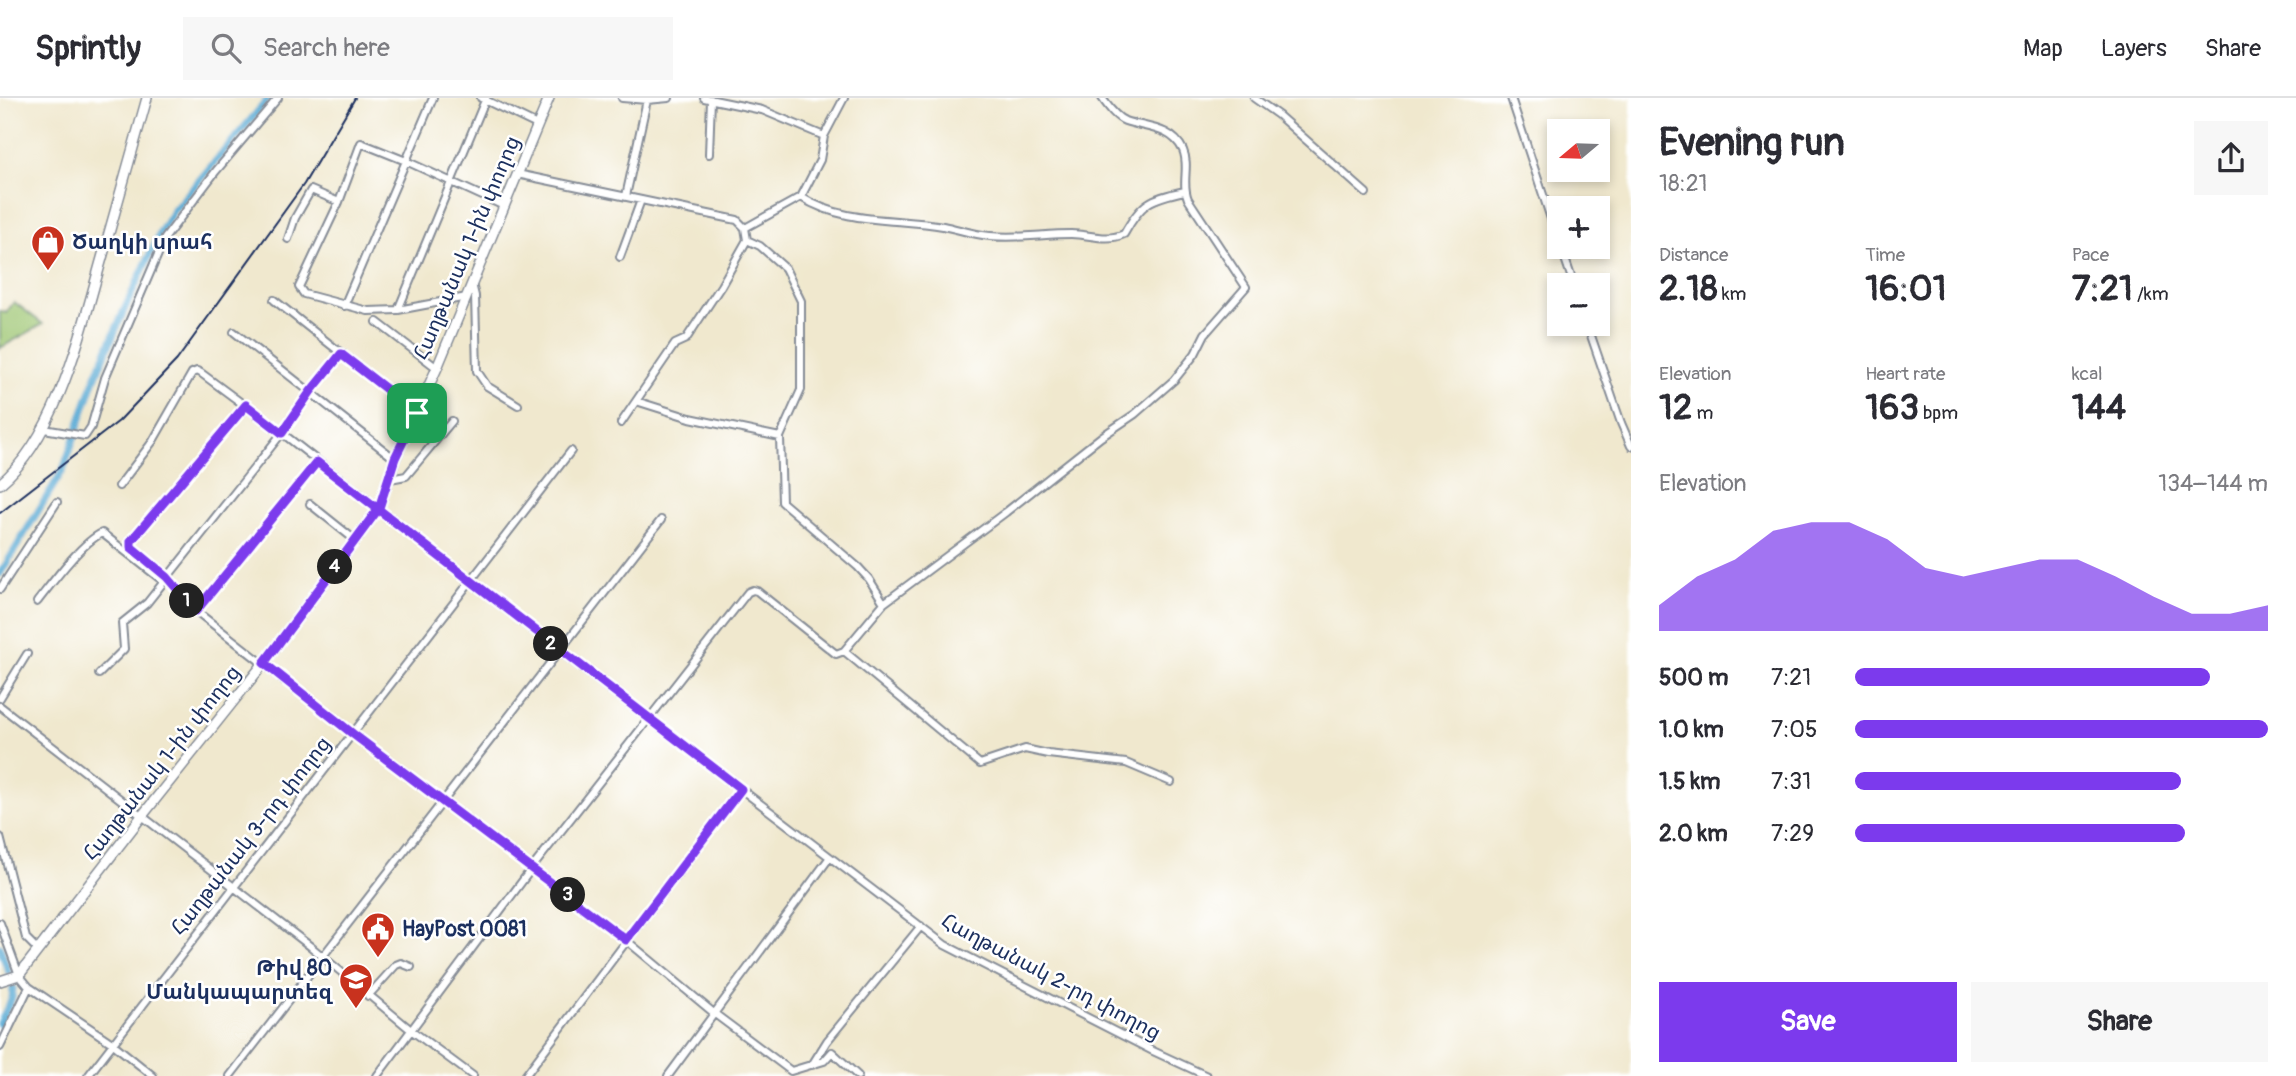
<!DOCTYPE html>
<html lang="en">
<head>
<meta charset="utf-8">
<style>
	body { margin:0; font-family:Pangolin,"Noto Sans Armenian",sans-serif; background:#f7f7f7; color:#2b2b33; height:100vh; display:flex; flex-direction:column; font-size:26px; white-space:nowrap }
	* { box-sizing:border-box; margin:0 }
	p { font-size:23px; color:#7c7c81 }
	.icon { flex:none; width:38px; height:38px; fill:none; stroke:currentColor; stroke-width:2; stroke-linecap:round; stroke-linejoin:round }
	.map { position:relative; flex:1; overflow:hidden }
	.side { display:flex; flex-direction:column; background:#fff; width:665px }
	.side>* { flex:none }
	.needle { width:46px; rotate:251deg }
	.fabs { position:absolute; left:1547px; top:21px; display:grid; gap:14px }
	.fabs a { display:grid; place-items:center; width:63px; height:63px; border-radius:0px; background:#fff; box-shadow:0 4px 10px #0003; font-size:35px }
	.pin { position:absolute; display:grid; place-items:center; width:60px; height:60px; color:#fff; margin:-30px; border-radius:14px; box-shadow:0 4px 10px #0006 }
	.km { position:absolute; width:35px; height:35px; margin:-18px; border-radius:50%; background:#222; color:#fff; font-size:19px; line-height:35px; text-align:center }
	.round { display:grid; place-items:center; flex:none; width:74px; height:74px; border-radius:0px; background:#f7f7f7 }
	.headline { display:flex; align-items:center; justify-content:space-between; height:119px; padding:0 28px }
	h1 { font-size:38px; font-weight:800; line-height:52px }
	.figures { display:grid; grid-template-columns:repeat(3,1fr); gap:10px; height:119px; padding:7px 28px }
	.figures div { display:grid; align-content:center }
	.figures b { font-size:35px; font-weight:800 }
	.figures small { font-size:19px; font-weight:400 }
	.figures p { font-size:19px }
	.chart { height:196px; padding:14px 28px }
	.chart p { display:flex; justify-content:space-between }
	.chart svg { width:100%; height:126px; margin-top:7px; fill:#7c3aed; opacity:.7 }
	.primary-button { display:flex; gap:14px; margin-top:auto; padding:14px 28px }
	.primary-button a { flex:1; height:80px; border-radius:0px; background:#7c3aed; color:#fff; font-size:28px; font-weight:800; line-height:80px; text-align:center }
	.primary-button a+a { background:#f7f7f7; color:#2b2b33 }
	ul { padding:0 28px; list-style:none; font-size:23px }
	li { display:grid; grid-template-columns:112px 84px 1fr; align-items:center; height:52px }
	li i { height:18px; border-radius:9px; background:#7c3aed }
	header { display:flex; align-items:center; gap:42px; box-sizing:border-box; height:98px; padding:0 35px; background:#fff; border-bottom:2px solid #e1e1e2 }
	header strong { font-size:33px }
	nav { display:flex; gap:38px; margin-inline-start:auto; font-size:24px }
	.search { width:490px; height:63px; background:#f7f7f7; display:flex; align-items:center; gap:18px; box-sizing:border-box; padding:0 24px; border-radius:0px; color:#7c7c81; font-size:26px }
	main { display:flex; flex:1; min-height:0 }
	.map>svg:first-child { display:block }
	.green { fill:#9ec672; stroke:#5c7a68; stroke-width:2 }
	.lines { fill:none; stroke-linecap:round; stroke-linejoin:round }
	.canal { stroke:#5aaad4; stroke-width:7 }
	.street-casing { stroke:#868c96; stroke-width:10 }
	.secondary-casing { stroke:#868c96; stroke-width:12 }
	.street { stroke:#fff; stroke-width:6 }
	.secondary { stroke:#fff; stroke-width:9 }
	.rail { stroke:#1b2f5e; stroke-width:2 }
	.route-casing { stroke:#fff; stroke-width:14 }
	.route { stroke:#7c3aed; stroke-width:9 }
	.labels { text-anchor:middle; dominant-baseline:central; stroke-width:5; stroke-linejoin:round; paint-order:stroke }
	.poi-label { font-size:21px; font-weight:bold; fill:#1b2f5e; stroke:#fff; text-anchor:start }
	.street-label { font-size:21px; fill:#1b2f5e; stroke:#fff }
</style>
</head>
<body>
<header>
<strong>Sprintly</strong>
<div class="search"><svg class="icon" aria-label="search" viewBox="0 0 24 24"><circle cx="10" cy="10" r="6"/><path d="M15 15l6 6"/></svg>Search here</div>
<nav><a>Map</a><a>Layers</a><a>Share</a></nav>
</header>
<main>
<div class="map">
<svg width="1631" height="978" viewBox="0 0 1631 978">
	<rect width="100%" height="100%" fill="#fff"/>
	<filter id="ink" filterUnits="userSpaceOnUse"><feTurbulence type="fractalNoise" baseFrequency=".0143" numOctaves="2"/><feDisplacementMap in="SourceGraphic" scale="14" xChannelSelector="R" yChannelSelector="G"/><feConvolveMatrix kernelMatrix="1 2 1 2 8 2 1 2 1" color-interpolation-filters="sRGB"/></filter>
	<filter id="wash" filterUnits="userSpaceOnUse"><feTurbulence type="fractalNoise" baseFrequency=".00686" numOctaves="4" result="noise"/><feDisplacementMap in="SourceGraphic" scale="28" xChannelSelector="R" yChannelSelector="G"/><feGaussianBlur stdDeviation="1.57" result="paint"/><feColorMatrix in="noise" values="0 0 0 0 0 0 0 0 0 0 0 0 0 0 0 0 0 1.4 0 .05"/><feComposite in="paint" operator="in"/></filter>
	<g filter="url(#wash)">
		<rect width="100%" height="100%" fill="#f0e8ce"/>
		<path class="green" d="M14 204 43 226 0 250V213L6 215Z"/>
		<g class="lines">
			<path class="canal" d="M0 476 63 372 95 280 125 210 161 133 173 113 269 0
				M0 849 8 873
				M0 926 12 900 13 890"/>
		</g>
	</g>
	<g filter="url(#ink)">
		<g class="lines">
			<g class="street-casing">
				<path id="street" d="M481 0 537 27
					M622 0 647 2 669 0
					M704 0 762 12 824 38
					M1254 0 1278 17 1366 95
					M1511 0 1559 145
					M709 56 711 1
					M517 76 737 122 745 130 747 142 721 188 686 241 675 246 621 325
					M626 98 647 2
					M801 99C843 126 896 120 943 128 958 131 974 137 990 138 1017 141 1044 136 1071 136 1088 136 1107 144 1124 136 1141 105 1150 100 1185 93
					M745 130 801 99 820 62 824 38 844 0
					M288 141 295 120 311 92 339 104
					M747 142 760 148 785 170 801 203V292L780 339 782 404 858 469 869 481 884 505
					M1561 149 1574 187
					M620 159 641 102
					M472 186 475 198 477 273 487 288 518 307
					M467 199 398 212 368 213 304 196 299 189 339 104 361 45 406 63 504 108
					M274 202 417 315
					M344 208 433 0
					M398 212 486 0
					M377 224 437 270
					M1587 226 1621 325 1631 348
					M234 234 395 361
					M636 303 690 320 780 339
					M246 307 131 443V449L134 452 167 479 196 513 353 636 626 842 715 916 791 973 824 963 832 954 858 978
					M44 331 85 338 91 329 105 280 165 140 216 73 278 0
					M390 381 406 378 452 323
					M119 388 153 343 192 275 197 273 201 275 282 335 560 553 945 847 1153 953 1207 978
					M310 406 355 442
					M0 491 57 404
					M37 504C52 485 81 445 102 435L163 483
					M196 513 317 364
					M844 553 980 666 1025 651 1048 656 1126 665 1171 684
					M99 576 124 551 122 525 147 505 282 335 311 293 341 256
					M0 600 27 556
					M0 608 310 848 411 932 473 978
					M0 739 26 840 37 851
					M0 825 19 877 29 889 112 945 153 978
					M368 898 396 867 401 865 411 869
					M0 949 29 889
					M812 967 827 943 921 828
					M88 978 571 353
					M230 978 661 422
					M377 978 532 770 748 494 753 492 757 493 836 556 844 553 884 505 1006 414 1101 339 1135 316 1174 282 1195 256 1205 236 1246 189 1188 101C1181 85 1190 68 1183 52 1172 29 1146 30 1125 23 1115 19 1108 8 1102 0
					M525 978 741 691
					M668 978 830 759"/>
			</g>
			<g class="secondary-casing">
				<path id="secondary" d="M0 386C58 338 82 230 102 160 117 107 132 53 147 0
					M0 883 19 877 142 718 264 565 379 410 395 361 437 270 549 0"/>
			</g>
			<use href="#street" class="street"/>
			<use href="#secondary" class="secondary"/>
			<path class="rail" d="M0 415 119 323 177 262 304 86 355 0"/>
		</g>
	</g>
	<g class="lines" filter="url(#ink)">
		<g class="route-casing">
			<path id="route" d="M417 315 341 256 311 293 282 335 246 307 131 443V449L167 479 196 513 317 364 741 691 626 842 353 636 264 565 379 410 395 360 417 315"/>
		</g>
		<use href="#route" class="route"/>
	</g>
	<defs>
		<g id="shop-pin" transform="scale(1.75)"><path d="M0 17L-7.5 6A9.5 9.5 0 1 1 7.5 6Z" fill="#c8321e" stroke="#fff"/><path d="M-5-2.5h2.3a2.7 3.5 0 0 1 5.4 0H5L5.5 6h-11ZM-1.5-2.5h3a1.5 2.3 0 0 0-3 0Z" fill="#fff"/></g>
		<g id="civic-pin" transform="scale(1.75)"><path d="M0 17L-7.5 6A9.5 9.5 0 1 1 7.5 6Z" fill="#c8321e" stroke="#fff"/><path d="M-.6-6.5H3V-4.5H.6V-3L4-1V1h2V6H-6V1h2V-1L-.6-3ZM-1.2 2.5V6h2.4V2.5Z" fill="#fff"/></g>
		<g id="school-pin" transform="scale(1.75)"><path d="M0 17L-7.5 6A9.5 9.5 0 1 1 7.5 6Z" fill="#c8321e" stroke="#fff"/><path d="M0-5L7-2L0 1L-7-2ZM-4 1L0 2.5L4 1V4Q0 6-4 4Z" fill="#fff"/></g>
	</defs>
	<g fill-rule="evenodd">
		<use href="#shop-pin" x="48" y="144"/>
		<use href="#civic-pin" x="378" y="831"/>
		<use href="#school-pin" x="356" y="882"/>
	</g>
	<g class="labels">
		<g class="poi-label">
			<text x="72" y="144">Ծաղկի սրահ</text>
			<text x="402" y="831">HayPost 0081</text>
			<text x="332" y="870" text-anchor="end">Թիվ 80<tspan x="332" dy="24">Մանկապարտեզ</tspan></text>
		</g>
		<g class="street-label">
			<text transform="translate(467 150) rotate(-67)">Հաղթանակ 1-ին փողոց</text>
			<text transform="translate(162 665) rotate(-52)">Հաղթանակ 1-ին փողոց</text>
			<text transform="translate(251 738) rotate(-52)">Հաղթանակ 3-րդ փողոց</text>
			<text transform="translate(1051 879) rotate(28)">Հաղթանակ 2-րդ փողոց</text>
		</g>
	</g>
</svg>
<div class="fabs">
<a><svg class="needle" viewBox="-14 -14 28 28"><path d="M0-13l5 13h-10z" fill="#e53935"/><path d="M0 13l5-13h-10z" fill="#7c7c81"/></svg></a>
<a>+</a>
<a>−</a>
</div>
<div class="pin" style="left:417px;top:315px;background:#1e9e55"><svg class="icon" aria-label="arrive" viewBox="0 0 24 24"><path d="M6 21V4h12l-3 4 3 4H6"/></svg></div>
<b class="km" style="left:187px;top:503px">1</b>
<b class="km" style="left:551px;top:546px">2</b>
<b class="km" style="left:568px;top:797px">3</b>
<b class="km" style="left:335px;top:469px">4</b>
</div>
<section class="side">
<div class="headline"><div><h1>Evening run</h1><p>18:21</p></div><a class="round"><svg class="icon" aria-label="share" viewBox="0 0 24 24"><path d="M12 15V3M7 8l5-5 5 5M5 13v7h14v-7"/></svg></a></div>
<div class="figures">
<div><p>Distance</p><b>2.18<small> km</small></b></div>
<div><p>Time</p><b>16:01</b></div>
<div><p>Pace</p><b>7:21<small> /km</small></b></div>
</div>
<div class="figures">
<div><p>Elevation</p><b>12<small> m</small></b></div>
<div><p>Heart rate</p><b>163<small> bpm</small></b></div>
<div><p>kcal</p><b>144</b></div>
</div>
<div class="chart"><p><span>Elevation</span>134–144 m</p>
<svg viewBox="0 0 160 44" preserveAspectRatio="none"><path d="M0 44V35L10 25L20 19L30 9L40 6L50 6L60 12L70 22L80 25L90 22L100 19L110 19L120 25L130 32L140 38L150 38L160 35V44z"/></svg>
</div>
<ul>
<li><b>500 m</b>7:21<i style="width:86%"></i></li>
<li><b>1.0 km</b>7:05<i style="width:100%"></i></li>
<li><b>1.5 km</b>7:31<i style="width:79%"></i></li>
<li><b>2.0 km</b>7:29<i style="width:80%"></i></li>
</ul>
<div class="primary-button"><a>Save</a><a>Share</a></div>
</section>
</main>
</body>
</html>
